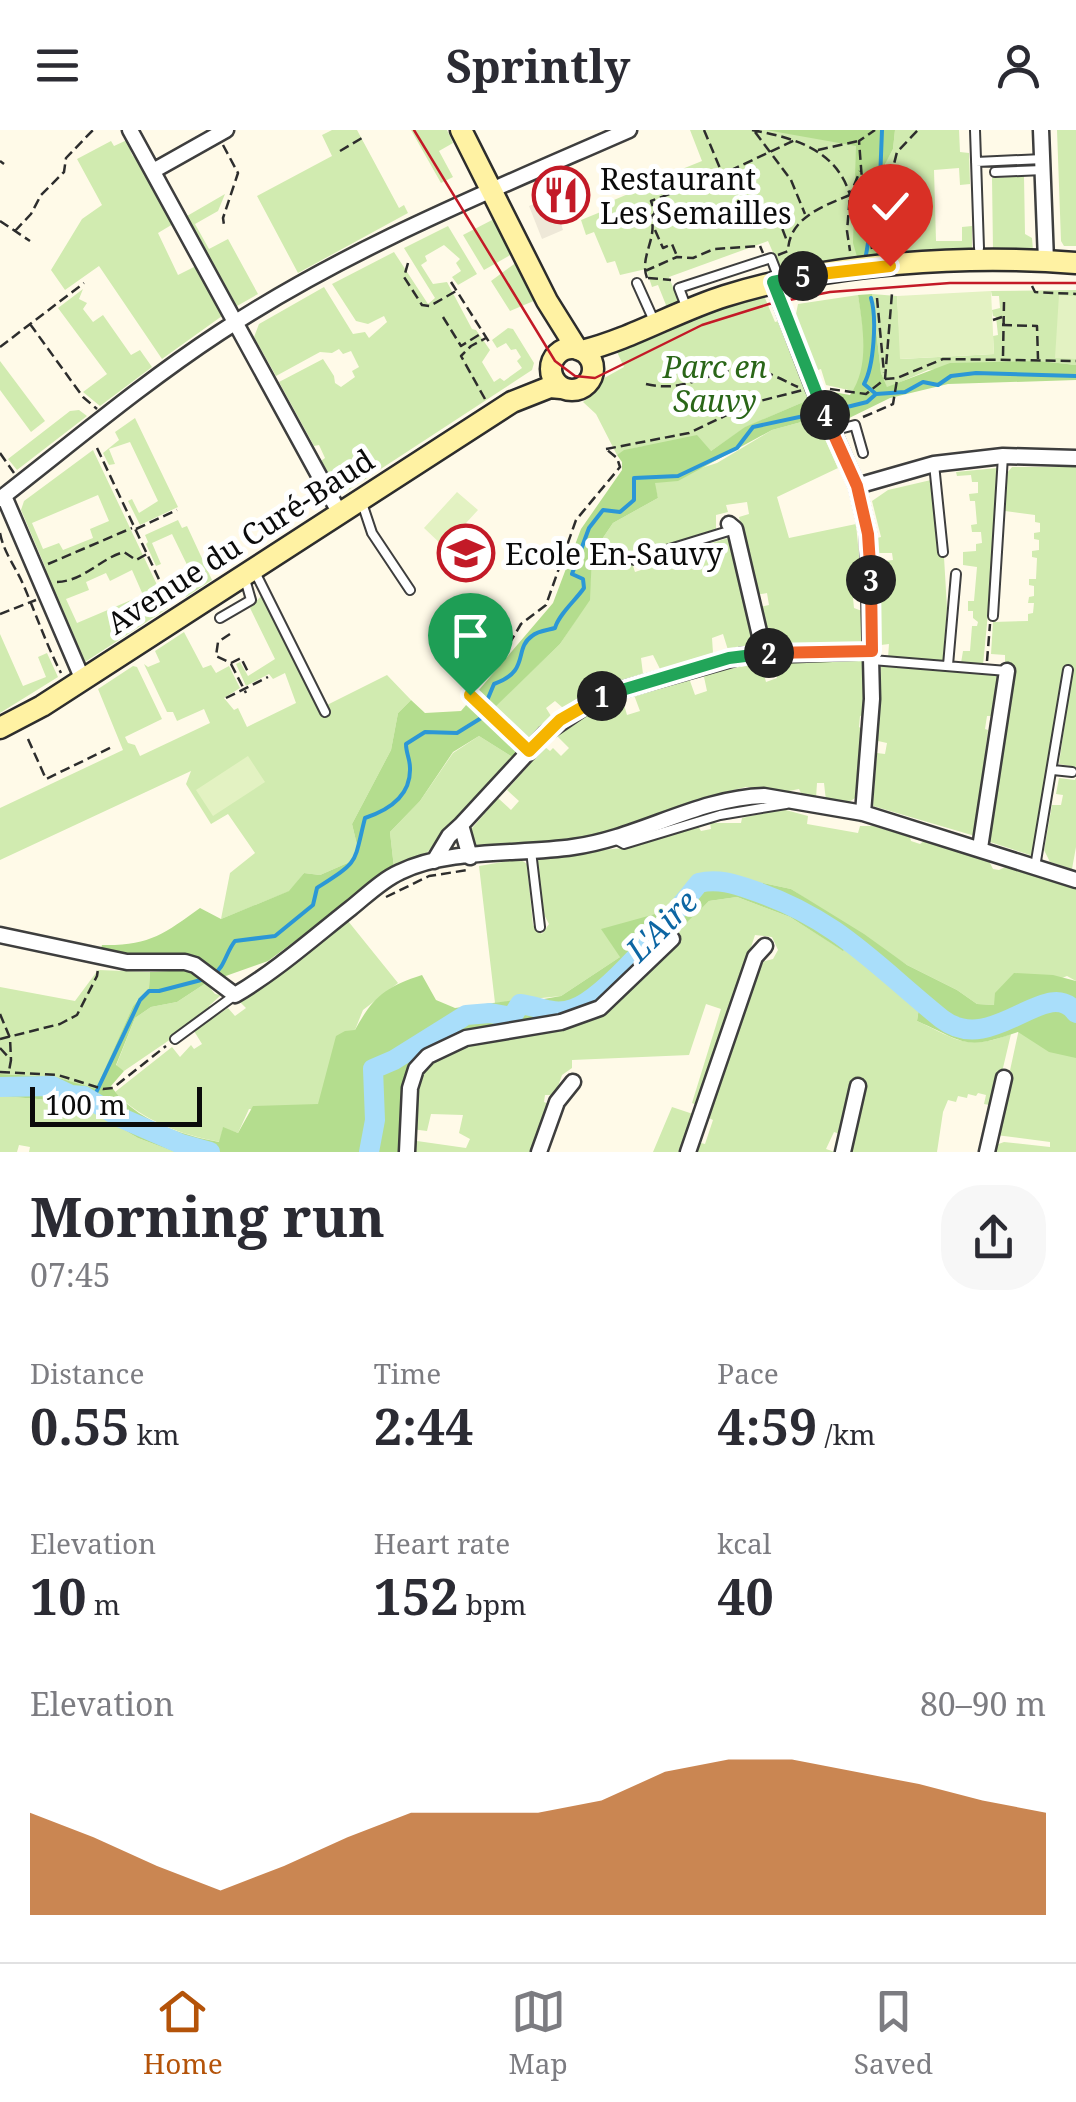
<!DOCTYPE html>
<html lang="en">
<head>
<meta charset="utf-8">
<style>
	body { margin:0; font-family:"Noto Serif",serif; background:#f7f7f7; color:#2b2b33; height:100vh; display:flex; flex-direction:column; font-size:38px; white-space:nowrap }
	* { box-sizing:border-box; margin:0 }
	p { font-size:32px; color:#7c7c81 }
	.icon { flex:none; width:55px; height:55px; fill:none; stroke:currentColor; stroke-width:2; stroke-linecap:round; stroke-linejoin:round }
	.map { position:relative; height:1022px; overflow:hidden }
	.sheet { display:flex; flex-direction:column; background:#fff; flex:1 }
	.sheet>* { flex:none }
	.scale { position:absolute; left:30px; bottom:25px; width:172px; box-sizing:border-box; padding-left:10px; border:5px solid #0b0b0b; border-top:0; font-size:28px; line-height:35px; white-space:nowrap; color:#0b0b0b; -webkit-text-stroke:8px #fff; paint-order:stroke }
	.pin { position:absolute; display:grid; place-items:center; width:85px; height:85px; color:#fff; margin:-102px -42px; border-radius:50% 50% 50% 0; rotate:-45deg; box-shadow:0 0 10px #0007 }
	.pin .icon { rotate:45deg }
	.km { position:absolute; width:50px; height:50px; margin:-25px; border-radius:50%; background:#222; color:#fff; font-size:28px; line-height:50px; text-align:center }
	.round { display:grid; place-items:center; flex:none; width:105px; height:105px; border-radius:40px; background:#f7f7f7 }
	.summary { display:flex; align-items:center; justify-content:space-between; height:170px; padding:0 30px }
	h1 { font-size:55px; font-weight:700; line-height:75px }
	.stats { display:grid; grid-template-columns:repeat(3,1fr); gap:15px; height:170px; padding:10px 30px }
	.stats div { display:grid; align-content:center }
	.stats b { font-size:50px; font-weight:700 }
	.stats small { font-size:28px; font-weight:400 }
	.stats p { font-size:28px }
	.chart { height:280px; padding:20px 30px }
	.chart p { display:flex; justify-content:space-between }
	.chart svg { width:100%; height:180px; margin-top:10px; fill:#b45309; opacity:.7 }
	header { display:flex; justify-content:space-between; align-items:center; height:130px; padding:0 30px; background:#fff; font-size:45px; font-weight:700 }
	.dock { display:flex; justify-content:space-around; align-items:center; height:140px; border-top:2px solid #e1e1e2; background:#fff; font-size:28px; color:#7c7c81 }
	.dock a { display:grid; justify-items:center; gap:5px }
	.dock .on { color:#b45309 }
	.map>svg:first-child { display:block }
	.green { fill:#d1ebb0; fill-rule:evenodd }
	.forest { fill:#b4dd8e }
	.pitch { fill:#e3f2c2 }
	.plaza { fill:#eee8d8 }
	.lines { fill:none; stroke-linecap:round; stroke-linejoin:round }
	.stream { stroke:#2b97d6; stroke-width:4 }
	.river { stroke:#a9defa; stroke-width:20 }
	.lane-casing { stroke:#3e3e3e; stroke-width:12 }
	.street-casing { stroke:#3e3e3e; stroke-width:19 }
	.secondary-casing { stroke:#2d2d2d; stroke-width:25 }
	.path { stroke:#2d2d2d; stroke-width:2.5; stroke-dasharray:10 5; stroke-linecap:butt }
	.lane { stroke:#fff; stroke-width:8 }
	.street { stroke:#fff; stroke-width:14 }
	.secondary { stroke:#fff2a3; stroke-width:20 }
	.tram { stroke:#c31a27; stroke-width:2.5 }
	.split-1-casing { stroke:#fff; stroke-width:20 }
	.split-2-casing { stroke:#fff; stroke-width:20 }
	.split-3-casing { stroke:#fff; stroke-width:20 }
	.split-4-casing { stroke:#fff; stroke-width:20 }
	.split-5-casing { stroke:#fff; stroke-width:20 }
	.split-6-casing { stroke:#fff; stroke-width:20 }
	.split-1 { stroke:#f5b400; stroke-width:12 }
	.split-2 { stroke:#22a559; stroke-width:12 }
	.split-3 { stroke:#f0652b; stroke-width:12 }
	.split-4 { stroke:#f0652b; stroke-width:12 }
	.split-5 { stroke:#22a559; stroke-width:12 }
	.split-6 { stroke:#f5b400; stroke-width:12 }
	.labels { text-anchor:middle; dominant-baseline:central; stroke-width:10; stroke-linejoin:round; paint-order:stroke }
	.poi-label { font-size:30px; fill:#0b0b0b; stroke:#fff; text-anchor:start }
	.park-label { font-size:30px; font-style:italic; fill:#2a6618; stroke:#fff }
	.street-label { font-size:30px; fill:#0b0b0b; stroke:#fff }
	.water-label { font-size:32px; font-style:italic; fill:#0d66a3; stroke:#fff }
</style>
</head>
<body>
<header><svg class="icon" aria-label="menu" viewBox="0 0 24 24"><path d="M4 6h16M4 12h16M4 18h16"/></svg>Sprintly<svg class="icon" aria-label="person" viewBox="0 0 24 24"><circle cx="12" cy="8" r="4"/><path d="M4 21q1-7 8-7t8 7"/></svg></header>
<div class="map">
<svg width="1076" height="1022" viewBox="0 0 1076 1022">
	<rect width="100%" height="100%" fill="#fffae8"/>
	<path class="green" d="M332 0H357L399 78 404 75 408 83 298 143 257 66 332 26 322 5Z
		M411 0H447L453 13 439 21 453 47 441 53Z
		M690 0H879V127L800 137 798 134 781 141 768 111 669 147 679 173 655 183 666 175 658 155 652 157 646 139 620 145 615 131 607 133 594 102 586 105 581 90 603 81 602 75 640 59V56L702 31Z
		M895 0H959L960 22 969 23 970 54 960 55 959 38 934 40 936 111H962V97L972 96V121L892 126C910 82 904 73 885 33L893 19Z
		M1057 0H1076V116H1064L1061 111Z
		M127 10 132 25 139 32 173 94 158 103 178 145 196 136 222 186 162 229 99 136 65 160 51 140 82 89 102 75 77 29 111 11 114 16Z
		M1024 46 1025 104 1032 108 1033 121H993L992 48Z
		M225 64 218 81 195 94 209 119 228 109 258 164 237 176 187 86Z
		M494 89 512 124 484 140 463 105Z
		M448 96 477 144 458 155 452 147 461 141 456 133 460 129 444 115 425 126 427 131 421 135 433 154 447 152 472 199 476 200 490 220 482 232 494 252 500 248 504 251 522 238 517 231 521 227 516 219 511 220 506 213 497 218 492 210 508 198 513 199 534 233 532 240 344 363 338 362 321 331 325 328 319 315 314 316 279 252 323 229 334 246 335 253 341 257 355 247 352 241 359 237 351 221 343 224 339 219 332 223 320 222 276 246 254 207 259 194 324 157 353 204 365 202 369 208 387 192 384 186 368 194 356 191 332 154 394 122 428 174 435 168 404 118Z
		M517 132 536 170 510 181 491 151Z
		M83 159 79 169 87 173 83 179 93 192 103 185 131 225 140 220 152 237 100 276 83 262 107 244 58 178Z
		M1076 160V235L1040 231 928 240 887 258 881 243 872 164 897 166 901 229 994 224 993 206 998 205 996 187 993 186 992 180 1000 178 999 166H992L991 161Z
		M762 161 775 192 782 190 806 254 808 270 746 297 711 321C681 318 644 309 617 325L596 284 583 272 596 262 591 260 597 252 624 237 617 222 651 202Z
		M858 165C863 194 871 236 853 261L826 255 821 239 812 242 791 186 796 184 798 174Z
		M0 231 45 291 31 302 0 260Z
		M79 280 87 286 17 340 8 329 70 281Z
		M135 288 178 377 140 395 128 371 132 369 139 383 158 371 130 312 109 319 115 334 109 335 103 323 119 310 115 302Z
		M816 288 838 338 777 367 789 408 856 394 863 467 853 468 854 478 862 481V516L808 519 807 515 773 517 767 511 759 477 769 475 767 463 756 465 739 387 749 384 747 372 726 375 728 382 716 385V401L630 427 635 442 641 440 644 433 728 408 734 412 756 513 728 520 723 504 712 508 713 523 660 539 653 525 641 528 643 544 581 566 563 578 555 571 546 578 551 586 549 591 526 615 492 579 560 514 589 470 592 424 613 393 658 368 654 353 717 333 772 300Z
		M93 320 168 478 85 532 60 473H55L41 442 46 439 21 380 24 371ZM98 365 109 391 90 399 93 408 63 420 59 413 43 419 32 393ZM132 440 143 465 77 493 66 469 89 460 86 452 106 443 110 451Z
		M1012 337H1076V637L1059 634 1072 541 1064 540 1033 726 990 712 1016 538 1005 534V525L991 524 993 492 1028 491V484L1033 483 1034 473H1028L1029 467 1034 466V456L1029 455V449H1036L1037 428 1032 427V421L1039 420V410L1034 409V403L1040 402V393L1035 392V385L1005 381 1007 343Z
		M997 338 996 401 983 535 961 533 963 521H970L972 496H977L978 492 973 488V481H968V471H974L977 437 963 435V422L976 421V414L982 413 981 402H972L971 395 977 394 975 371H970L969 364 978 363V352H972L971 345 957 346 956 342Z
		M931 350 940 427H944L947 478 943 531 888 528 889 514 881 515 879 443 884 431 893 430 892 423H878L877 408 881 407 872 371 888 360Z
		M178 390 182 398 187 396 212 450 186 467 178 452 192 445 172 404 152 413 161 434 156 436 146 414 148 412 145 405Z
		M262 465 319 579 387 545 411 570 398 583 391 620 352 694 357 715 352 731 320 745 304 743 290 761 221 789 230 743 255 723 228 684 211 694 186 654 191 641 0 730V678L123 620 98 559 133 536 137 537 162 589 125 607 128 613 135 615 140 626 210 593 204 579 177 591 173 582H167L144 534 148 537 160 532 155 521 184 502 203 538 211 535 216 543 229 536 240 558 224 568 234 580 238 578 247 597 296 573 285 543 273 549 269 544 246 556 236 534 240 532 248 546 275 529 250 478Z
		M0 504 23 556 46 547 38 527 47 523 58 547 0 583Z
		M864 526V585L860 586 859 597 862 599 855 668 846 674 826 671 824 653H817L816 668 802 665 799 659 784 662 746 657 705 667 592 706 550 715 479 719 469 702 473 697 498 668 511 680 519 671 507 660 545 617 550 621 553 618 561 626 569 618 557 606 589 583 622 568 627 585 640 581 634 565 685 549 690 551 695 565 707 561 704 547 707 543 761 533 766 552 777 548 774 533Z
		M881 534 998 543 992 586H987L985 599 988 600 975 706 873 676 877 623 885 624 887 613 878 611Z
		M479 606 514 628 420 730 394 738 390 702 420 671 453 623Z
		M1076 647V717L1072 739 1050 732 1044 720 1052 675H1061L1063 665 1056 664 1059 648 1075 650Z
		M782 679 808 686 807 694 858 703 860 696H873L910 707 911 711 920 714 924 711 988 729 993 739 999 740 1007 736 1076 759V851L1067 846 994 875 977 874 957 860 907 835 791 759 716 743 620 827 561 866 495 873 479 736 520 729 527 734 533 795 542 804 549 794 542 781 537 732 542 726 633 717 698 696 701 701 711 699 710 693H741L742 688Z
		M737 767 790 787 842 820 845 815 919 878 917 891C958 910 966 921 1011 904L994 976 984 974 986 965 978 963 976 966 968 964 967 968 958 966 956 972 948 970 943 982 937 1022H847L840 1004 834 1002 826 1019 835 1022H694L697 1012 705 1014 713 990 709 988 724 943 722 941 761 832 773 829 778 820 772 807 755 805 699 976 692 973 721 879 706 874 689 925 572 930V938L562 945 555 965H545L544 972 551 975 535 1022H410V1010L466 1018 470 1009 459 1003 463 985 431 984 427 1001 411 999 414 954 430 930 490 905 566 895 613 879 612 872 669 806 709 771Z
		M348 791 398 853 363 880 355 900 346 992 249 979 238 1003 223 998 220 1012C182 1005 142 991 115 962L172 917 180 927 191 915 194 919 202 914 194 901 228 878 235 886 246 878 239 871Z
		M98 840 150 842 149 858 133 876 96 960 56 947 0 944V857L75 871Z
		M206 853 215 864 221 865 209 876 212 881 124 941 116 936 135 888 151 877 177 872Z
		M1019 899 1076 909V1022H991L993 1016 1004 1012 1050 1017V1012L996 1005Z
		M0 966 76 972 138 1008 175 1022H29L30 1017 19 1015 17 1022H0Z
		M672 977 696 985 683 1022H653Z"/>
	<path class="forest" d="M766 0H895L893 19 885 34C889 41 894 47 898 54 910 76 901 104 892 126L858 130 853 113 856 16Z
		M872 164 881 243 887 257 950 233 1040 231 1076 235V250L948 254 890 268 837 294 826 265 833 262 850 265C870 237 863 198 858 165Z
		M808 270 816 288 772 300 678 351 655 353 658 368 613 393 592 424 590 470 560 514 493 579 526 615 514 628 479 606 453 622 420 671 390 702 394 738 268 831 206 853 177 872 151 877 135 888 116 935 124 941 111 956C134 990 181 1005 219 1012L223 997 238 1003 253 976 318 974 336 906 345 901 355 900C373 867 385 857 422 845L436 870 455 878 516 870 532 871 561 866 620 827 601 799 659 783 665 784 690 756 716 743 791 759 864 804 907 835 957 860 977 874 994 875 995 863 1014 843 1053 845 1076 851V928L1049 922 1018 902C964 921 967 913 917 891L919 878 846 816 843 821 790 787 737 767 709 771 598 877 422 927 404 1022H175L138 1008 76 972 0 966V944L56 947 96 959 133 876 149 858 150 842 189 840 193 831 99 824 102 815C149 816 164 804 200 778L221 789 289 761 304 743 320 745 352 731 357 715 352 694 391 620 398 583 411 570 425 583 461 581 553 473 581 399 622 340V332L617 325 624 320 697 305 711 321 745 297Z"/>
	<path class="pitch" d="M991 161 994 224 900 229 897 166Z
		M1059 165 1076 166V229L1055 228Z
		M457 362 478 380 444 417 424 398Z
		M248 626 265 652 213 686 196 660Z"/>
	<path class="plaza" d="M565 53 568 61 553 67 563 100 542 109 529 76 543 70 541 64Z"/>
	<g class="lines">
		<path class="stream" d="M866 125 868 113 878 101 882 0
			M876 264 905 262 923 252 938 255 951 246 976 243 1076 246
			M827 282 867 272 876 264 864 254C874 236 877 188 871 168
			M213 845C225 837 226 822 235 811L275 806 313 775 317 758C360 730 353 736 365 688 389 680 411 666 410 638 410 629 406 623 406 614L425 602 457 603 486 585V573L494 554C531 541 513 519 532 506 537 501 548 500 555 498 559 484 575 471 584 458L583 449 572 444 589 398 603 380 620 382 634 370V348L678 346 737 318 753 297 818 283
			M93 969 140 870 149 861H159L205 849"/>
		<path class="river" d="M0 957 52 956 71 965 84 966 119 987 181 1014 210 1022
			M369 1022 375 990 373 939 394 930 466 885 490 883 512 887 520 874C539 876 553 886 573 879 609 866 674 784 699 753 717 748 735 754 752 760 838 789 875 835 942 889 992 928 1048 843 1076 883"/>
		<g class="lane-casing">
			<path id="lane" d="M975 0 979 118
				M976 32 1043 29
				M995 42 1043 40
				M637 153 655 193
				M687 179 679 158 771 128 780 151
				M832 301 855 295 863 323
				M934 334 943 422
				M362 373 372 403 410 460
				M634 430 735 399
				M255 442 325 582
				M993 486 1003 326
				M220 488 251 470 245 449
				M872 530 1007 541
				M948 535 956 444
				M1053 640 1072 642
				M613 708 624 714 720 685 786 674
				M531 721 540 797
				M1035 737 1068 540
				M175 909 235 865"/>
		</g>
		<g class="street-casing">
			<path id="street" d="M130 0 339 382
				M1041 0 1046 131
				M153 41 226 0
				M773 152 814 259 857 356 868 404 872 569 863 683
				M857 356 934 334 1003 326 1076 328
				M4 366 83 550
				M0 369C72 313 143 253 219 203 346 119 490 61 629 0
				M729 394 735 399 764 523
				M980 718 1007 541
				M470 727 461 695 546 603 600 566 741 526 871 521
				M434 731 449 706 461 695
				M0 805 127 832H185L195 835 235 865C276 841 313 808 351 778 366 766 382 750 400 742 448 718 520 725 573 717 639 708 697 668 764 666L863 683 1076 750
				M407 1022 410 958 416 939 428 926 466 908 561 892 600 878 672 809
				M539 1022 557 972 573 952
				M688 1022 755 827 765 816
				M843 1022 858 956
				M987 1022 1004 948"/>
		</g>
		<g class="secondary-casing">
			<path id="secondary" d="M461 0 547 171 577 219
				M551 239a21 21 0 1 1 42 0a21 21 0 1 1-42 0Z
				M582 221C631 209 677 181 725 166 830 133 966 124 1076 133
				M0 598 42 576 512 272 550 257 561 258"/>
		</g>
		<path class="path" d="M704 0 722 43
			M752 0C794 8 836 19 850 65L860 41
			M755 2 791 50 805 84
			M223 15 238 43 223 88 224 95
			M818 20 858 11
			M340 21 362 8
			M0 31 4 34
			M777 85 787 111
			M0 91 30 111
			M655 100 663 118 672 114 677 126
			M15 101 31 84 41 65 64 42 66 28 93 0
			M900 118C911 89 910 67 892 42L897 22 918 0
			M872 119 863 63 859 11 875 0
			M778 125 788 121C789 88 823 76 850 65L847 101 850 121
			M408 133 404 147 422 175 430 176 456 161
			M645 141 677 127 693 128 714 119 760 116 763 123
			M647 148C639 127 658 108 651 87L655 83 651 71 723 44 795 10
			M648 148 671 150
			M451 152 491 215
			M1032 156 1035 162 1076 164
			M877 168 884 243
			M443 187 461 216 482 203
			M993 190 1002 187
			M30 194 83 267 97 279
			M1002 195 1037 196 1038 229
			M0 217 84 153
			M1003 226 1004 172
			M885 249 892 163
			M646 254C687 264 710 239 746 239 765 239 782 250 798 257
			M830 259 866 264 885 249 897 248 943 229 1076 231
			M485 269 461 226 471 216 486 208
			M863 287 893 274 897 250
			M97 318 164 460
			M606 319 689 303 752 273 803 260
			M0 323 14 343
			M136 399 177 380
			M0 403C4 423 15 436 23 454 36 484 46 514 61 543
			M48 434 132 398
			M57 452C84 451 101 428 124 422L136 430 147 424
			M0 484 36 470
			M230 504 218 512 216 526 231 533 241 528 249 544
			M987 531 990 494
			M231 534 246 563
			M226 568 268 547
			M28 609 46 649 114 616
			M521 614 470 565 499 531 521 494 546 475 576 390 620 337 617 328 606 319
			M386 767 429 746 468 740
			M0 884 10 908 11 930
			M0 909 60 894 77 885 97 846 98 839
			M0 918 11 930 9 941
			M0 942 58 945 103 959 113 958 166 916"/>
		<use href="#lane" class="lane"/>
		<use href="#street" class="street"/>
		<use href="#secondary" class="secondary"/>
		<path class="tram" d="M414 0 555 231 575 246 595 248 702 195 769 174 830 162 950 153H1076"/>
	</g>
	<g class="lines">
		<g class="split-1-casing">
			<path id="split-1" d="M470 565 529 621 560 590 602 566"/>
		</g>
		<g class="split-2-casing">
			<path id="split-2" d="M602 566 729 528 769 523"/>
		</g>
		<g class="split-3-casing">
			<path id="split-3" d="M769 523 872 521 871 450"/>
		</g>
		<g class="split-4-casing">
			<path id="split-4" d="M825 285 857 356 868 404 871 450"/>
		</g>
		<g class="split-5-casing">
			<path id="split-5" d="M803 146 773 152 825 285"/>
		</g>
		<g class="split-6-casing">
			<path id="split-6" d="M803 146 890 136"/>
		</g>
		<use href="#split-1" class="split-1"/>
		<use href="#split-2" class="split-2"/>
		<use href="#split-3" class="split-3"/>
		<use href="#split-4" class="split-4"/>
		<use href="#split-5" class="split-5"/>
		<use href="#split-6" class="split-6"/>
	</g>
	<defs>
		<g id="restaurant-ring" transform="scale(2.875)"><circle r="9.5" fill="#fff" stroke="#c31a27" stroke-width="1.5"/><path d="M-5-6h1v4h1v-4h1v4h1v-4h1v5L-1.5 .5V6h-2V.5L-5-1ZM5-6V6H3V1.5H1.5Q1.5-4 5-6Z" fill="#c31a27"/></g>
		<g id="school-ring" transform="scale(2.875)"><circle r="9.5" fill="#fff" stroke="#c31a27" stroke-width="1.5"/><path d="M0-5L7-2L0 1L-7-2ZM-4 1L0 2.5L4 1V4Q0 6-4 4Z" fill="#c31a27"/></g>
	</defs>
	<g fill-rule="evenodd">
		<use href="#restaurant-ring" x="561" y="65"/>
		<use href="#school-ring" x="466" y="423"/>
	</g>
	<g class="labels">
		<g class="poi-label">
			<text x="600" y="48">Restaurant<tspan x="600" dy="34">Les Semailles</tspan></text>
			<text x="505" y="423">Ecole En-Sauvy</text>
		</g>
		<g class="park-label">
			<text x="715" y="236">Parc en<tspan x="715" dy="34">Sauvy</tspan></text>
		</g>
		<g class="street-label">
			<text transform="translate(240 411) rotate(-33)">Avenue du Curé-Baud</text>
		</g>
		<g class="water-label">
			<text transform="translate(661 795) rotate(-45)">L'Aire</text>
		</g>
	</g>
</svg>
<div class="scale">100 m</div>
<div class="pin" style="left:470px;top:565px;background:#1e9e55"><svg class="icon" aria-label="arrive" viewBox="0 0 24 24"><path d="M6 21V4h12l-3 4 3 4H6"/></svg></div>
<div class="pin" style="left:890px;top:136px;background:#d93025"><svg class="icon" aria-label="check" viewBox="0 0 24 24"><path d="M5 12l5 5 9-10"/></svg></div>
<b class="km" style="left:602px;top:566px">1</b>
<b class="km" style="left:769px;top:523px">2</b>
<b class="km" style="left:871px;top:450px">3</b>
<b class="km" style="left:825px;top:285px">4</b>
<b class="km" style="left:803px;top:146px">5</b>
</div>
<section class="sheet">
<div class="summary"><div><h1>Morning run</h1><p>07:45</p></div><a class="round"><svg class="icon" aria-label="share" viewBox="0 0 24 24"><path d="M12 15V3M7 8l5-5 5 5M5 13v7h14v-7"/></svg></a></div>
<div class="stats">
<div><p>Distance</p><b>0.55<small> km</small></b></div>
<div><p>Time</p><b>2:44</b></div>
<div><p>Pace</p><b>4:59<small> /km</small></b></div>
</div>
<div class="stats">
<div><p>Elevation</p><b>10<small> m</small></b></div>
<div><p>Heart rate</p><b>152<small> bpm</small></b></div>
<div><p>kcal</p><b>40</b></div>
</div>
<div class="chart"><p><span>Elevation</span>80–90 m</p>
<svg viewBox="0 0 160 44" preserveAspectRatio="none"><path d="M0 44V19L10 25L20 32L30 38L40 32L50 25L60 19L70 19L80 19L90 16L100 9L110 6L120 6L130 9L140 12L150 16L160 19V44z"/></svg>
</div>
</section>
<nav class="dock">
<a class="on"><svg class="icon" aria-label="home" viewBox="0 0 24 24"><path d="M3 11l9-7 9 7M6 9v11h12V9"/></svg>Home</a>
<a><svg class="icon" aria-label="map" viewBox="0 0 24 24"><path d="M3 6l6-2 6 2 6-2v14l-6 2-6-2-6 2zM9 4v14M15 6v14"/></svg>Map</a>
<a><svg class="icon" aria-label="saved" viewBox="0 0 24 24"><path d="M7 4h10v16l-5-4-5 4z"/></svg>Saved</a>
</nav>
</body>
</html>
